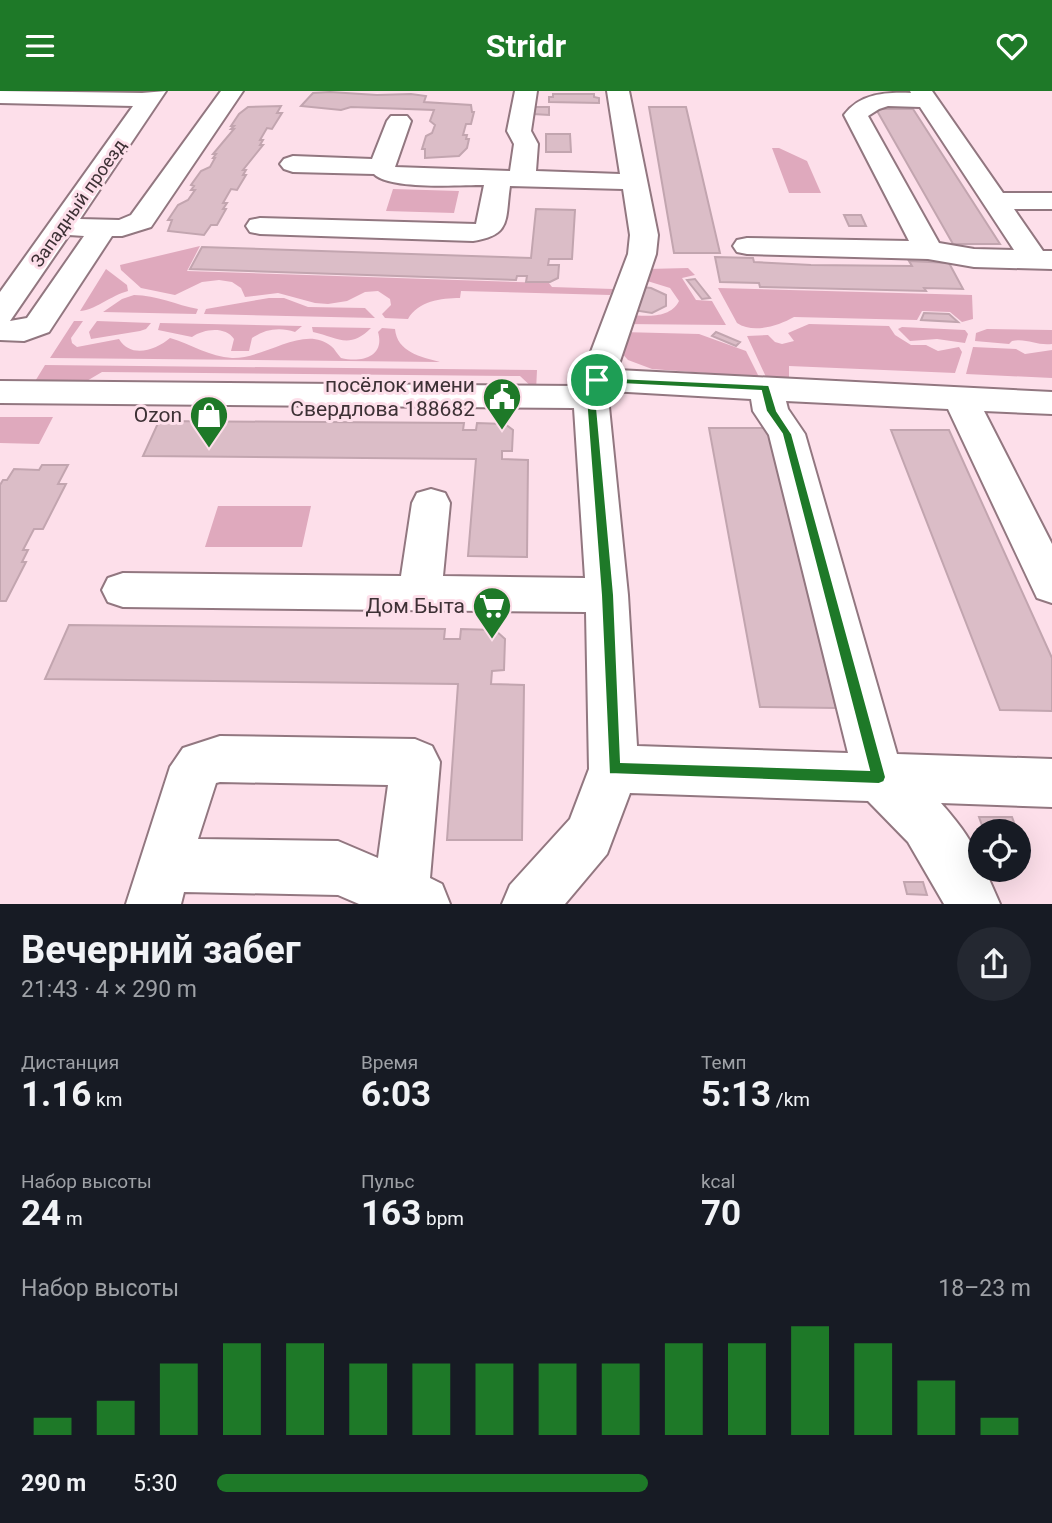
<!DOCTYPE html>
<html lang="ru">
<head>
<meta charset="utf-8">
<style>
	body { margin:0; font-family:Roboto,sans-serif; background:#242831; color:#f1f3f6; height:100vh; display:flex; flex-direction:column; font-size:26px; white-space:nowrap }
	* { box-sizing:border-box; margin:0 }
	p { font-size:23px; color:#9ea1a6 }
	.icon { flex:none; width:38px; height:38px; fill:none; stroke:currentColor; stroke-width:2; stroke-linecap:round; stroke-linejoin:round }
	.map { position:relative; height:813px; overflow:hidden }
	.side { display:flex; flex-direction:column; background:#171b24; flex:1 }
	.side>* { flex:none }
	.tools { position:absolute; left:968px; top:728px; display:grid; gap:14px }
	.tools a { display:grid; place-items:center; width:63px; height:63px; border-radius:50%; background:#171b24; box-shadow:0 7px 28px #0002; font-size:35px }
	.pin { position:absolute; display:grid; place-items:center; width:60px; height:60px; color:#fff; margin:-30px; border:4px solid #fff; border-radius:50%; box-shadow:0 2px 7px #0007 }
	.round { display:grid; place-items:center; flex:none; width:74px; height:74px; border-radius:37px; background:#242831 }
	.head { display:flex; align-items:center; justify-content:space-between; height:119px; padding:0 21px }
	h1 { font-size:38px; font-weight:700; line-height:52px }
	.stats { display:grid; grid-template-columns:repeat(3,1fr); gap:10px; height:119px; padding:7px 21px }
	.stats div { display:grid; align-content:center }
	.stats b { font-size:35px; font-weight:700 }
	.stats small { font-size:19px; font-weight:400 }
	.stats p { font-size:19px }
	.chart { height:196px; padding:14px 21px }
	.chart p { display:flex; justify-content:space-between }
	.chart svg { width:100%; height:126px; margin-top:7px; stroke:#1e7928; stroke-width:6 }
	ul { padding:0 21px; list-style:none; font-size:23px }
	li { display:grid; grid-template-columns:112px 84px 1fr; align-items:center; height:52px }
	li i { height:18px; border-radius:9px; background:#1e7928 }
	header { display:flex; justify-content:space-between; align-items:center; height:91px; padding:0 21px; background:#1e7928; color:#fff; font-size:32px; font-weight:700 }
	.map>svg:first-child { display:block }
	.green { fill:#dfa9bd }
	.building { fill:#dbbdc7; stroke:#c2a5af; stroke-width:2 }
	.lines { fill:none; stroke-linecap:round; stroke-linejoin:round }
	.minor-casing { stroke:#927780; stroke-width:4 }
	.minor { fill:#fff; fill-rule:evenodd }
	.route { fill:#1e7928; stroke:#fff; stroke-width:2; fill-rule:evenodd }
	.labels { text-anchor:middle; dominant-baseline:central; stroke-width:6; stroke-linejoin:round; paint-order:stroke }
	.far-street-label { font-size:18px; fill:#3d3135; stroke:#fddfea }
	.poi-label { font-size:21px; fill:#3d3135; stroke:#fddfea; text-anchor:end }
</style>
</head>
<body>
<header><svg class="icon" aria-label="menu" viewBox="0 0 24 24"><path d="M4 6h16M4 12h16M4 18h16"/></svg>Stridr<svg class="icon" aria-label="heart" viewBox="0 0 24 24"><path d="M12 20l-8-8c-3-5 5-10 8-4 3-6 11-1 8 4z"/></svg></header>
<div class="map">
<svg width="1052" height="813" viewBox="0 0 1052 813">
	<rect width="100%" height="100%" fill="#fddfea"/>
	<path class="green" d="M772 57H779L807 70 821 102H789Z
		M393 98 459 100 454 122 386 120Z
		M200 155 187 180 549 192 552 196 613 198 610 204 461 200 460 207C441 207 418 210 408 228L385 227 382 223 391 214 390 208 378 200 365 201 347 210 328 213 315 212 278 202 245 206 241 197 232 191 219 189 202 191 175 204 141 197 121 179 120 174Z
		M688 177 695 184 682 187 696 209 712 210 726 234 624 233 629 224C646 225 670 228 679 210L670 197 644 189 647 178Z
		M106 178 127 194 128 200C112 204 93 220 80 220Z
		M718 197 972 204 973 228 962 231 950 221 922 220 917 229 794 226C778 235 753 243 737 232Z
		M134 204C157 204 176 214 198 218L196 223 103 221 122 208Z
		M269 207H284L308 216 365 217 375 227 204 223 206 218Z
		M74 230H83L71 247 72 252 77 256 119 248C131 268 156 259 170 247 191 253 210 266 232 267 265 268 304 233 331 255 335 258 337 263 341 267 363 272 385 265 378 241L382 237 395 238C397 261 421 266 440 271L50 267Z
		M97 230 151 232 146 238 140 240 91 248 89 241Z
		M160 232 302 235 295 241C280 236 265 238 252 247L249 260H231L234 248C225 235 204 238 192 246L158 239Z
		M809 233 889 235 895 244 911 254H926L938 260 959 256 962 261 955 282 789 275V288L766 286 747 245 768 244 775 251 782 253 794 250 788 242Z
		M312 236 371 237C349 259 337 246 313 241Z
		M902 236 965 239 968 243 965 252 937 248 910 250 898 238Z
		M987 238 1052 239V253C1037 255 1027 247 1012 250L1009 253 975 250 976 242Z
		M622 241 699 243 746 260 759 286 652 278 628 269 616 256Z
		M973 256 1016 258 1025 263 1052 259V287L966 283Z
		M45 274 537 279 536 300 520 285 102 281 85 291 34 292Z
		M0 326H53L39 353 0 352Z
		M218 415H311L302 456H205Z"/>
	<path class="building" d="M330 1 377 4 411 3 426 5 424 11 471 14 472 21H474L471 33H466L463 44H467L466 48H469L467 57 459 65 425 67V58H422L426 45 432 42 435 34 430 30 434 19 351 16 341 19 301 15 313 2Z
		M553 3H594V6L599 7V12L549 11V6H553Z
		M281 15 277 22H282L272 38 267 37 260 49H263L260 54H263L243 79H246L243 84H246L237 99 231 98 223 112H227L223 118H226L217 134H211L204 144 168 140 172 129H168L178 114 188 109 195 99H191L194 95 191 94 201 80 210 76 215 67H213L216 63H213L234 38H231L234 35H231L239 23 248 16Z
		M534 16H549V24L533 23Z
		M649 16H686L720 162H674Z
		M876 18H913L1000 153H953Z
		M546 43H570L571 61H546Z
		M536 118 575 119 572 168H549L548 174H559L558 187 550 191H526L527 185H517L516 189 190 178 202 156 531 167Z
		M844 124H861L866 135H849Z
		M715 166 753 167 754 171 811 174 912 175 909 170 949 172 963 198 924 197 926 200 760 196 759 192 720 191Z
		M695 188 710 207 702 208 687 189Z
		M642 196 651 197 666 204V215L652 222 633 219Z
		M924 222 949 223 958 231 921 229Z
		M716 241 740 251 736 255 712 245Z
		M159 330 464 332 463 339H476L477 332 505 333 513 339 512 360H502V368L528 369 527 466 468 465 476 368 143 365Z
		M709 337H767L836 617 760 616Z
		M891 339H949L1052 567V620L1000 619Z
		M42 374H68L58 393H66L43 438H34L23 459H28L22 471H26L6 510H0V394L3 389H7L14 378 39 379Z
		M69 534 445 538 444 548H460L461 538 495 539 505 548 504 579 492 580 491 593 524 594 522 749H447L458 593 45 588Z
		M979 726H1012L1017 740H984Z
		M904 791H923L927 804 907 803Z"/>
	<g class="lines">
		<g class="minor-casing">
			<path id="minor" d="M0 0 142 2 166 0 80 128 119 129 131 124 221 0H243L151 136 122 145H112L49 241 24 250 0 249V201L133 15 0 12ZM69 144 84 145 27 227 10 230Z
				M515 0H537L531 40 538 53 536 80 620 83 607 0H629L658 144 656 163 617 279 1052 301V323L984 320 1052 453V512L1037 507 948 318 786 310 788 318 805 343 897 663 1052 668V716L941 712C955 728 980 757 980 779H985L1000 813H944L908 751 868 710 630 702 607 763 565 813H502L510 794 570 728 589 678 586 521 123 516 108 511 102 499 108 487 123 482 401 485 412 412 417 402 431 398 445 402 450 412 443 485 585 487 574 317 0 312V290L578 295 628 163 630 144 623 98 510 95C505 129 512 144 473 150L260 143 250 141 246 135 250 129 260 127 476 133 484 94C460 94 390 99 374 83L293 81 284 78 280 73 284 68 293 65 372 68 387 30 391 25H407L411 30 395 76 510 80 514 53 507 40ZM610 300 751 308 753 320 769 344 848 662 637 655 628 504 608 306Z
				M910 0H932L1003 102H1052V118H1014L1043 160H1052V178L974 176 928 168 747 163 737 161 733 155 737 149 747 147 909 150 844 24C860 2 887 1 911 2ZM888 15 920 16 1014 159 974 158 939 152 868 25 879 18Z
				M220 645 415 648 432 655 440 671 430 787 442 793 450 813H359L338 804 184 801 181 813H126L170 676 183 657ZM220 691 388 694 378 767 338 750 198 748 216 692Z"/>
		</g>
		<use href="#minor" class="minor"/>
	</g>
	<path class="route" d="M594 286 769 294 777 320 792 343 886 686 884 691 879 693 609 683 601 504 586 306ZM601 292 761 300 766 320 782 343 869 679 621 671 614 504 596 306Z"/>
	<defs>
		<g id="civic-pin" transform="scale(2.0125)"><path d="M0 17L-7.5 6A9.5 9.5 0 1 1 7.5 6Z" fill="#1e7928" stroke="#fddfea"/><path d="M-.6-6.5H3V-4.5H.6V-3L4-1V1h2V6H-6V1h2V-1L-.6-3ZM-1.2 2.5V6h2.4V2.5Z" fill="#fff"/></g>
		<g id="shop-pin" transform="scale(2.0125)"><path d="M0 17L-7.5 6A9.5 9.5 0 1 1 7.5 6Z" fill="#1e7928" stroke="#fddfea"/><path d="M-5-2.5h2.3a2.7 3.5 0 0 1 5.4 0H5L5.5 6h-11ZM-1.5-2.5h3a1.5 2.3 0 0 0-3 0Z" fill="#fff"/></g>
		<g id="supermarket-pin" transform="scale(2.0125)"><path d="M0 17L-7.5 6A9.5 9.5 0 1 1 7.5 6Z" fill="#1e7928" stroke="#fddfea"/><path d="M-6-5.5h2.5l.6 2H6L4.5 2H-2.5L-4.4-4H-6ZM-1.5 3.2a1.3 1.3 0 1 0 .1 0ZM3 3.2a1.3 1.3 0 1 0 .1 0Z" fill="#fff"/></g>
	</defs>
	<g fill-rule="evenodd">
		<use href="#civic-pin" x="502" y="306"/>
		<use href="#shop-pin" x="209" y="324"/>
		<use href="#supermarket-pin" x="492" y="515"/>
	</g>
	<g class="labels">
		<g class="far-street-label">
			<text transform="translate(78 112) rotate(-55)">Западный проезд</text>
		</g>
		<g class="poi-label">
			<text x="475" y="294">посёлок имени<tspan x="475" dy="24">Свердлова 188682</tspan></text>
			<text x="182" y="324">Ozon</text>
			<text x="465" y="515">Дом Быта</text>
		</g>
	</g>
</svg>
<div class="tools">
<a><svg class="icon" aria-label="locate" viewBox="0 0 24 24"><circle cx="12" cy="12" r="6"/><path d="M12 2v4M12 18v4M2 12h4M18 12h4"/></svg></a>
</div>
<div class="pin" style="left:597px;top:289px;background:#1e9e55"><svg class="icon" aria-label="arrive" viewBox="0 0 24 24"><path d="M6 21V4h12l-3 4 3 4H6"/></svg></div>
</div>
<section class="side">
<div class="head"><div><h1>Вечерний забег</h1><p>21:43 · 4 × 290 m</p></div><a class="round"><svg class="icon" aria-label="share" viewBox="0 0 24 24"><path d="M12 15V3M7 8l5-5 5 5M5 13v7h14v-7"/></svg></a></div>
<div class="stats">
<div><p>Дистанция</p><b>1.16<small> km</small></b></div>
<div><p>Время</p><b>6:03</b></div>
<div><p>Темп</p><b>5:13<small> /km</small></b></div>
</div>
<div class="stats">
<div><p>Набор высоты</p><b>24<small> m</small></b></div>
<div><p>Пульс</p><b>163<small> bpm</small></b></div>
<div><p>kcal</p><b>70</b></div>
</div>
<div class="chart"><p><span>Набор высоты</span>18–23 m</p>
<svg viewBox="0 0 160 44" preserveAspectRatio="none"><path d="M5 44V38M15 44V32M25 44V19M35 44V12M45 44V12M55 44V19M65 44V19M75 44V19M85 44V19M95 44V19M105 44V12M115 44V12M125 44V6M135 44V12M145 44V25M155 44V38"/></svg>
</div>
<ul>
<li><b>290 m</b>5:30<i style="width:53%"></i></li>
</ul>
</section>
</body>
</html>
